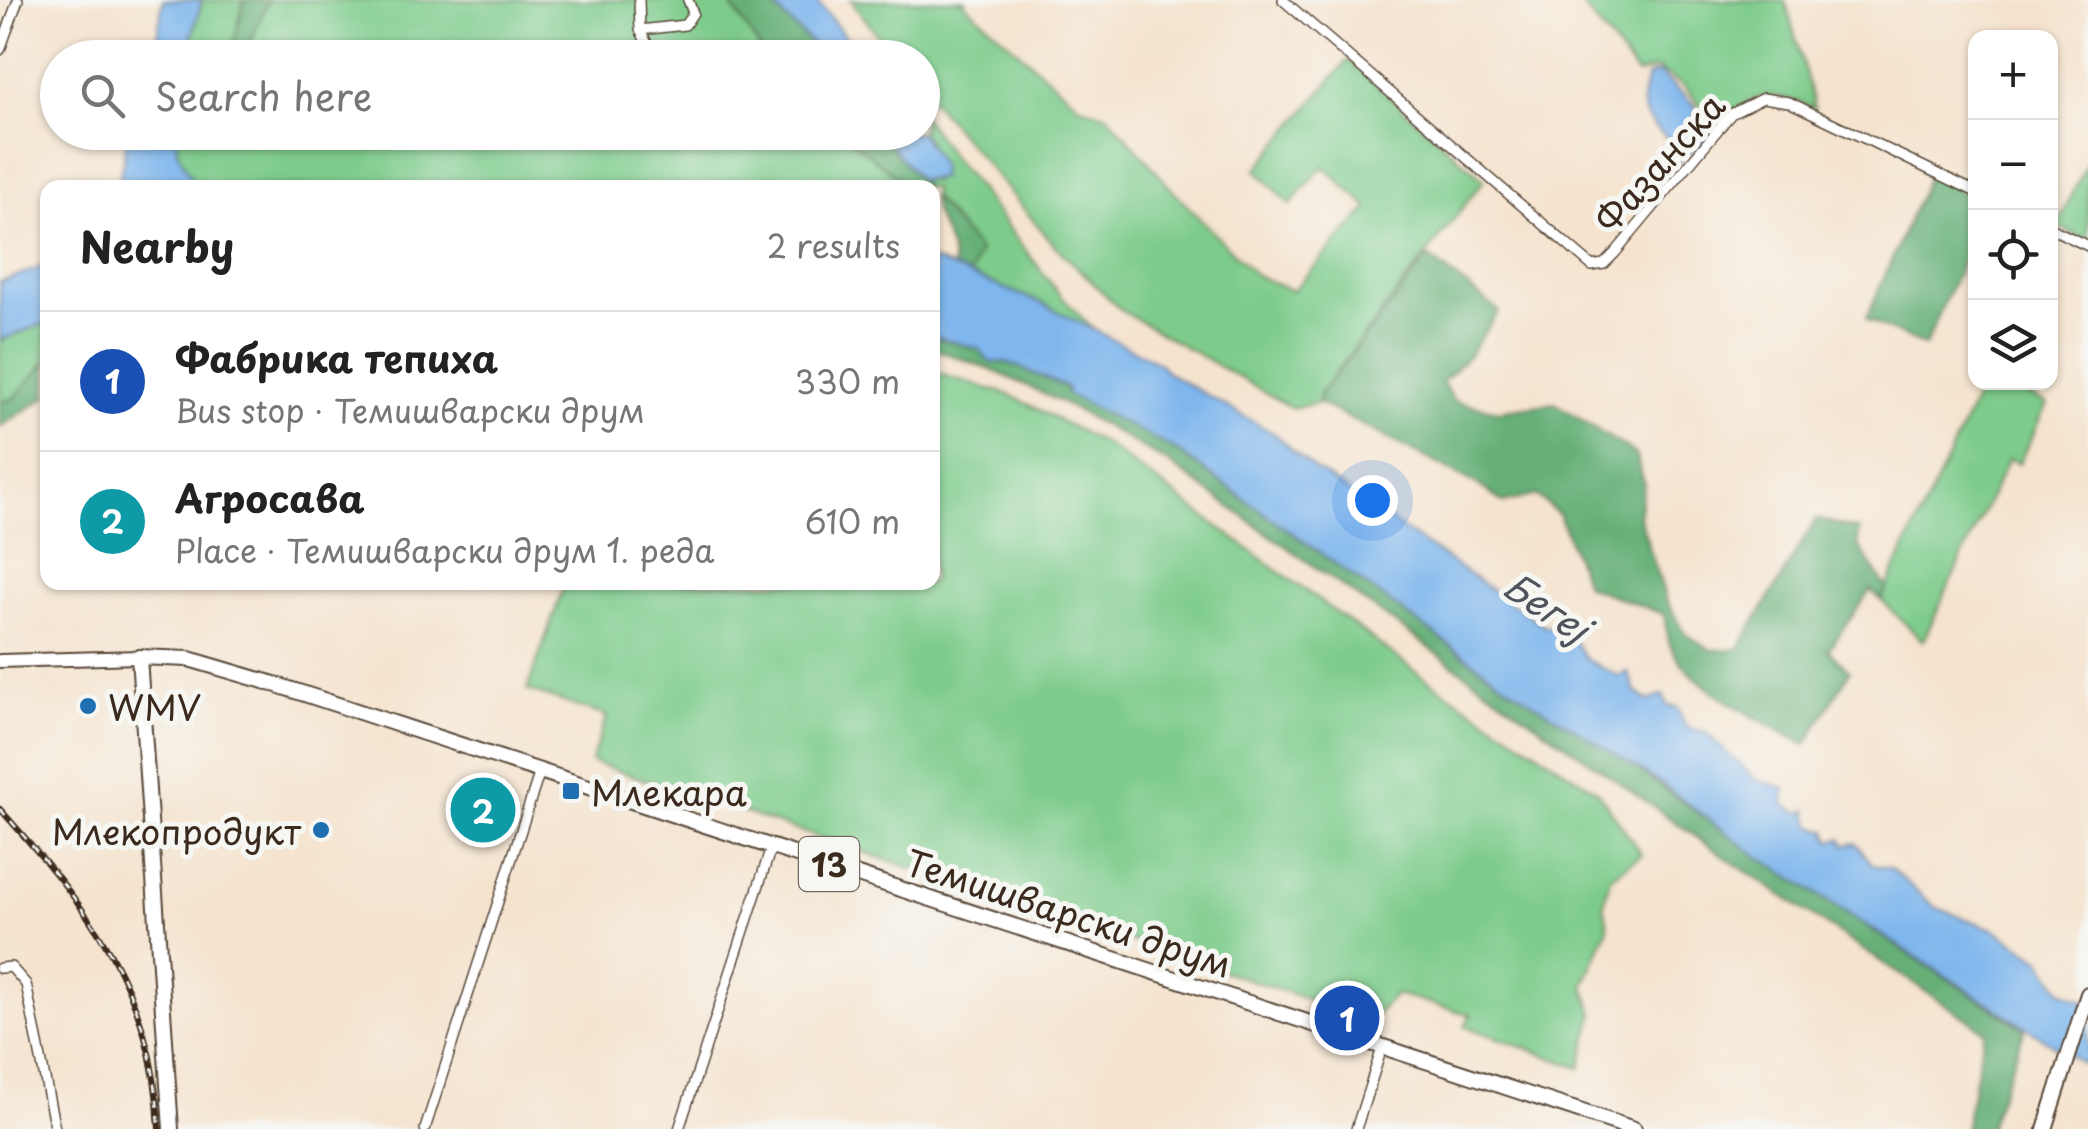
<!DOCTYPE html>
<html lang="en">
<head>
<meta charset="utf-8">
<style>
  :root { --surface:#fff; --page:#f2f2f2; --text:#222; --muted:#767676; --line:#e0e0e0; --accent:#b45309 }
  body { margin:0; font-family:"Playpen Sans",sans-serif; background:var(--page); color:var(--text) }
  .controls { position:absolute; right:30px; top:30px; display:grid; overflow:hidden; border-radius:20px; box-shadow:0 2px 8px #0004 }
  .controls button { width:90px; height:90px; display:grid; place-items:center; padding:0; border:0; border-bottom:2px solid var(--line); background:var(--surface); color:var(--text); font:50px sans-serif }
  .you { position:absolute; left:1372px; top:500px; width:35px; height:35px; margin:-25px; border:8px solid #fff; border-radius:50%; background:#1a73e8; box-shadow:0 0 0 15px #1a73e833 }
  .badge { display:grid; place-items:center; width:65px; height:65px; border-radius:50%; background:var(--accent); color:#fff; font-size:32px; font-weight:700 }
  .pin { position:absolute; translate:-50% -50%; border:5px solid #fff; box-shadow:0 2px 10px #0006 }
  .list { margin:0; padding:0; list-style:none }
  h2 { display:flex; justify-content:space-between; align-items:center; height:130px; margin:0; padding:0 40px; font-size:42px }
  h2 small { font-size:32px; font-weight:400; color:var(--muted) }
  .list li { display:grid; grid-template-columns:65px 1fr auto; gap:30px; align-items:center; box-sizing:border-box; height:140px; padding:0 40px; border-top:2px solid var(--line) }
  .list b { display:block; font-size:38px; white-space:nowrap }
  .list p { margin:0; font-size:32px; white-space:nowrap; color:var(--muted) }
  .list em { font-size:32px; font-style:normal; color:var(--muted) }
  .icon { flex:none; width:55px; height:55px; fill:none; stroke:currentColor; stroke-width:2; stroke-linecap:round; stroke-linejoin:round }
  .map { position:relative; flex:none; width:2088px; height:1129px; overflow:hidden }
  .search { position:absolute; background:var(--surface); box-shadow:0 2px 8px #0004; left:40px; top:40px; width:900px; height:110px; display:flex; align-items:center; gap:25px; box-sizing:border-box; padding:0 35px; border-radius:55px; color:var(--muted); font-size:38px }
  .panel { position:absolute; background:var(--surface); box-shadow:0 2px 8px #0004; left:40px; top:180px; width:900px; height:410px; border-radius:20px }
  .map>svg:first-child { display:block }
  .green { fill:#7ecc8c; stroke:#5c7b55; stroke-width:2.5 }
  .forest { fill:#66b078; stroke:#506d4b; stroke-width:2.5 }
  .water { fill:#7eb6ed; stroke:#5c7086; stroke-width:2.5 }
  .lines { fill:none; stroke-linecap:round; stroke-linejoin:round }
  .street-casing { stroke:#574638; stroke-width:12 }
  .secondary-casing { stroke:#574638; stroke-width:16 }
  .primary-casing { stroke:#574638; stroke-width:18 }
  .street { stroke:#fff; stroke-width:9 }
  .secondary { stroke:#fff; stroke-width:12 }
  .primary { stroke:#fff; stroke-width:14 }
  .rail-casing { stroke:#3b2a1e; stroke-width:6 }
  .rail { stroke:#f6f6f2; stroke-width:2.5; stroke-dasharray:8; stroke-linecap:butt }
  .poi-dot { fill:#1f6fb2; stroke:#f6f6f2; stroke-width:4 }
  .labels { text-anchor:middle; dominant-baseline:central; stroke-width:10; stroke-linejoin:round; paint-order:stroke }
  .shield { fill:#f6f6f2; stroke:#73675e; stroke-width:2.5 }
  .shield-label { font-size:32px; font-weight:bold; fill:#3b2a1e }
  .street-label { font-size:35px; fill:#3b2a1e; stroke:#f6f6f2 }
  .poi-label { font-size:35px; fill:#3b2a1e; stroke:#f6f6f2; text-anchor:start }
  .water-label { font-size:38px; font-style:italic; fill:#4f545c; stroke:#f6f6f2 }
</style>
</head>
<body>
<div class="map">
<svg width="2088" height="1129" viewBox="0 0 2088 1129">
  <rect width="100%" height="100%" fill="#f6f6f2"/>
  <filter id="ink" filterUnits="userSpaceOnUse"><feTurbulence type="fractalNoise" baseFrequency=".01" numOctaves="2"/><feDisplacementMap in="SourceGraphic" scale="20" xChannelSelector="R" yChannelSelector="G"/><feConvolveMatrix kernelMatrix="1 2 1 2 8 2 1 2 1" color-interpolation-filters="sRGB"/></filter>
  <filter id="wash" filterUnits="userSpaceOnUse"><feTurbulence type="fractalNoise" baseFrequency=".0048" numOctaves="4" result="noise"/><feDisplacementMap in="SourceGraphic" scale="40" xChannelSelector="R" yChannelSelector="G"/><feGaussianBlur stdDeviation="2.25" result="paint"/><feColorMatrix in="noise" values="0 0 0 0 0 0 0 0 0 0 0 0 0 0 0 0 0 1.4 0 .05"/><feComposite in="paint" operator="in"/></filter>
  <g filter="url(#wash)">
    <rect width="100%" height="100%" fill="#f5e3ce"/>
    <!-- green -->
    <path class="green" d="M202,0H244L232,51L236,57L186,58Z
      M268,0H728L766,57H741L734,51L739,57L244,58Z
      M851,0H966L964,3L1080,106L1108,115L1175,193L1255,275L1292,291L1369,208L1323,166L1291,205L1256,170L1348,60L1484,180L1319,394V403L1292,408L1122,311L1057,248L923,90L922,58L894,57Z
      M1578,0H1785L1815,108C1764,89 1759,92 1716,124L1684,86L1657,69L1637,74Z
      M923,116C939,136 950,159 969,177L1060,295L1095,331L1039,302L970,275L979,251L933,197L932,188L925,187L919,180L934,181L928,140L921,133Z
      M177,133H841L910,187H196L177,151Z
      M2088,161V241L2057,226Z
      M47,323V361L13,399L0,401V340Z
      M933,372L1010,395L1108,446L1422,676L1597,791L1642,855L1610,877L1604,904L1608,927L1584,986L1594,1015L1580,1068L1465,1026L1471,1015L1396,994L1371,1020L591,762L607,716L527,690L565,583L932,582Z
      M1983,383H2002L2047,404L2019,463L2008,459L1923,641L1881,600Z"/>
    <!-- forest -->
    <path class="forest" d="M244,0H268L244,57H236L232,52Z
      M728,0H767L825,57H766Z
      M841,133H880L925,187H910Z
      M1929,174L1975,199V232L1925,346L1866,319Z
      M932,197L979,251L970,275L953,268C953,238 932,222 932,197Z
      M1428,257L1499,311L1469,355L1442,382L1454,401L1498,411L1555,403L1635,454L1644,482L1639,516L1666,600L1686,634L1712,650L1739,649L1816,519L1859,530L1858,546L1887,588L1881,600L1871,590L1828,650L1850,671L1806,745C1763,719 1693,693 1670,645C1666,636 1666,624 1664,614L1586,586L1559,515L1536,495L1503,503L1477,484L1319,403V395Z
      M932,336L980,349L1066,387L1068,394L1176,450L1500,681L1599,742L1752,852L2025,1029L1988,1129H1964L1985,1031L1726,858L1168,463C1093,418 1017,375 933,349Z
      M47,361V396L0,427V401L13,399Z"/>
    <!-- water -->
    <path class="water" d="M163,0H202L186,57H154Z
      M767,0H816L862,57H825Z
      M1659,73L1695,105L1696,118L1686,134L1694,135L1708,123L1712,126L1707,140L1659,178L1657,169L1680,143L1674,145C1647,119 1634,113 1648,76Z
      M128,133H177V151L196,187H118Z
      M880,133H921L940,164L941,178L919,180Z
      M932,260L1039,302L1159,363L1168,373L1273,433L1313,468L1543,625L1570,635L1586,659L1618,676L1628,672L1635,691L1648,701L1663,695L1668,706L1677,707L1686,727L1706,733L1756,780L1785,788L1784,804L1800,813L1808,810L1811,825L1827,831L1831,841L1841,838L1845,845L1856,843L1873,865L1890,868L1936,908L1994,929L2041,959L2062,991L2088,1002V1067L1752,852L1663,785L1500,681L1176,450L1067,394L1066,387L1006,362L990,363L979,349L933,336Z
      M47,265V323L0,340V282Z"/>
  </g>
  <g filter="url(#ink)">
    <g class="lines">
      <!-- street casing -->
      <g class="street-casing">
        <path id="street" d="M639,0L640,30L685,25L693,13L688,0
          M1283,0L1592,266L1604,264L1615,253L1731,114L1763,98L1789,102L1976,192
          M640,30L655,58
          M0,50L18,0
          M2050,228L2088,246
          M0,968L11,967L26,984L55,1129
          M425,1129L540,771
          M679,1129L772,845
          M1356,1129L1382,1048"/>
      </g>
      <!-- secondary casing -->
      <g class="secondary-casing">
        <path id="secondary" d="M0,661L139,657"/>
      </g>
      <!-- primary casing -->
      <g class="primary-casing">
        <path id="primary" d="M171,1129L139,657L189,659L274,684L1634,1129
          M2045,1129L2088,994"/>
      </g>
      <!-- street -->
      <use href="#street" class="street"/>
      <!-- secondary -->
      <use href="#secondary" class="secondary"/>
      <!-- primary -->
      <use href="#primary" class="primary"/>
      <!-- rail casing -->
      <g class="rail-casing">
        <path id="rail" d="M0,809C89,909 153,989 159,1129"/>
      </g>
      <!-- rail -->
      <use href="#rail" class="rail"/>
    </g>
  </g>
  <!-- markers -->
  <g class="poi-dot">
    <circle cx="88" cy="706" r="10"/>
    <rect x="561" y="781" width="20" height="20" rx="5"/>
    <circle cx="321" cy="830" r="10"/>
  </g>
  <g class="labels">
    <!-- shield labels -->
    <rect class="shield" x="799" y="837" width="60" height="54" rx="8"/>
    <g class="shield-label">
      <text x="829" y="864">13</text>
    </g>
    <!-- street labels -->
    <g class="street-label">
      <text transform="translate(1659 162) rotate(-48)">Фазанска</text>
      <text transform="translate(1069 912) rotate(18)">Темишварски друм</text>
    </g>
    <!-- poi labels -->
    <g class="poi-label">
      <text x="108" y="706">WMV</text>
      <text x="591" y="791">Млекара</text>
      <text x="301" y="830" text-anchor="end">Млекопродукт</text>
    </g>
    <!-- water labels -->
    <g class="water-label">
      <text transform="translate(1547 606) rotate(34)">Бегеј</text>
    </g>
  </g>
</svg>
<div class="controls">
<button>+</button>
<button>−</button>
<button><svg class="icon" aria-label="locate" viewBox="0 0 24 24"><circle cx="12" cy="12" r="6"/><path d="M12 2v4M12 18v4M2 12h4M18 12h4"/></svg></button>
<button><svg class="icon" aria-label="layers" viewBox="0 0 24 24"><path d="M12 4l9 5-9 5-9-5zM3 14l9 5 9-5"/></svg></button>
</div>
<div class="you"></div>
<div class="pin badge" style="left:1347px;top:1018px;background:#1a4fb4">1</div>
<div class="pin badge" style="left:483px;top:810px;background:#0f9aa8">2</div>
<div class="search"><svg class="icon" aria-label="search" viewBox="0 0 24 24"><circle cx="10" cy="10" r="6"/><path d="M15 15l6 6"/></svg>Search here</div>
<section class="panel">
<h2>Nearby<small>2 results</small></h2>
<ul class="list">
<li><span class="badge" style="background:#1a4fb4">1</span><div><b>Фабрика тепиха</b><p>Bus stop · Темишварски друм</p></div><em>330 m</em></li>
<li><span class="badge" style="background:#0f9aa8">2</span><div><b>Агросава</b><p>Place · Темишварски друм 1. реда</p></div><em>610 m</em></li>
</ul>
</section>
</div>
</body>
</html>
